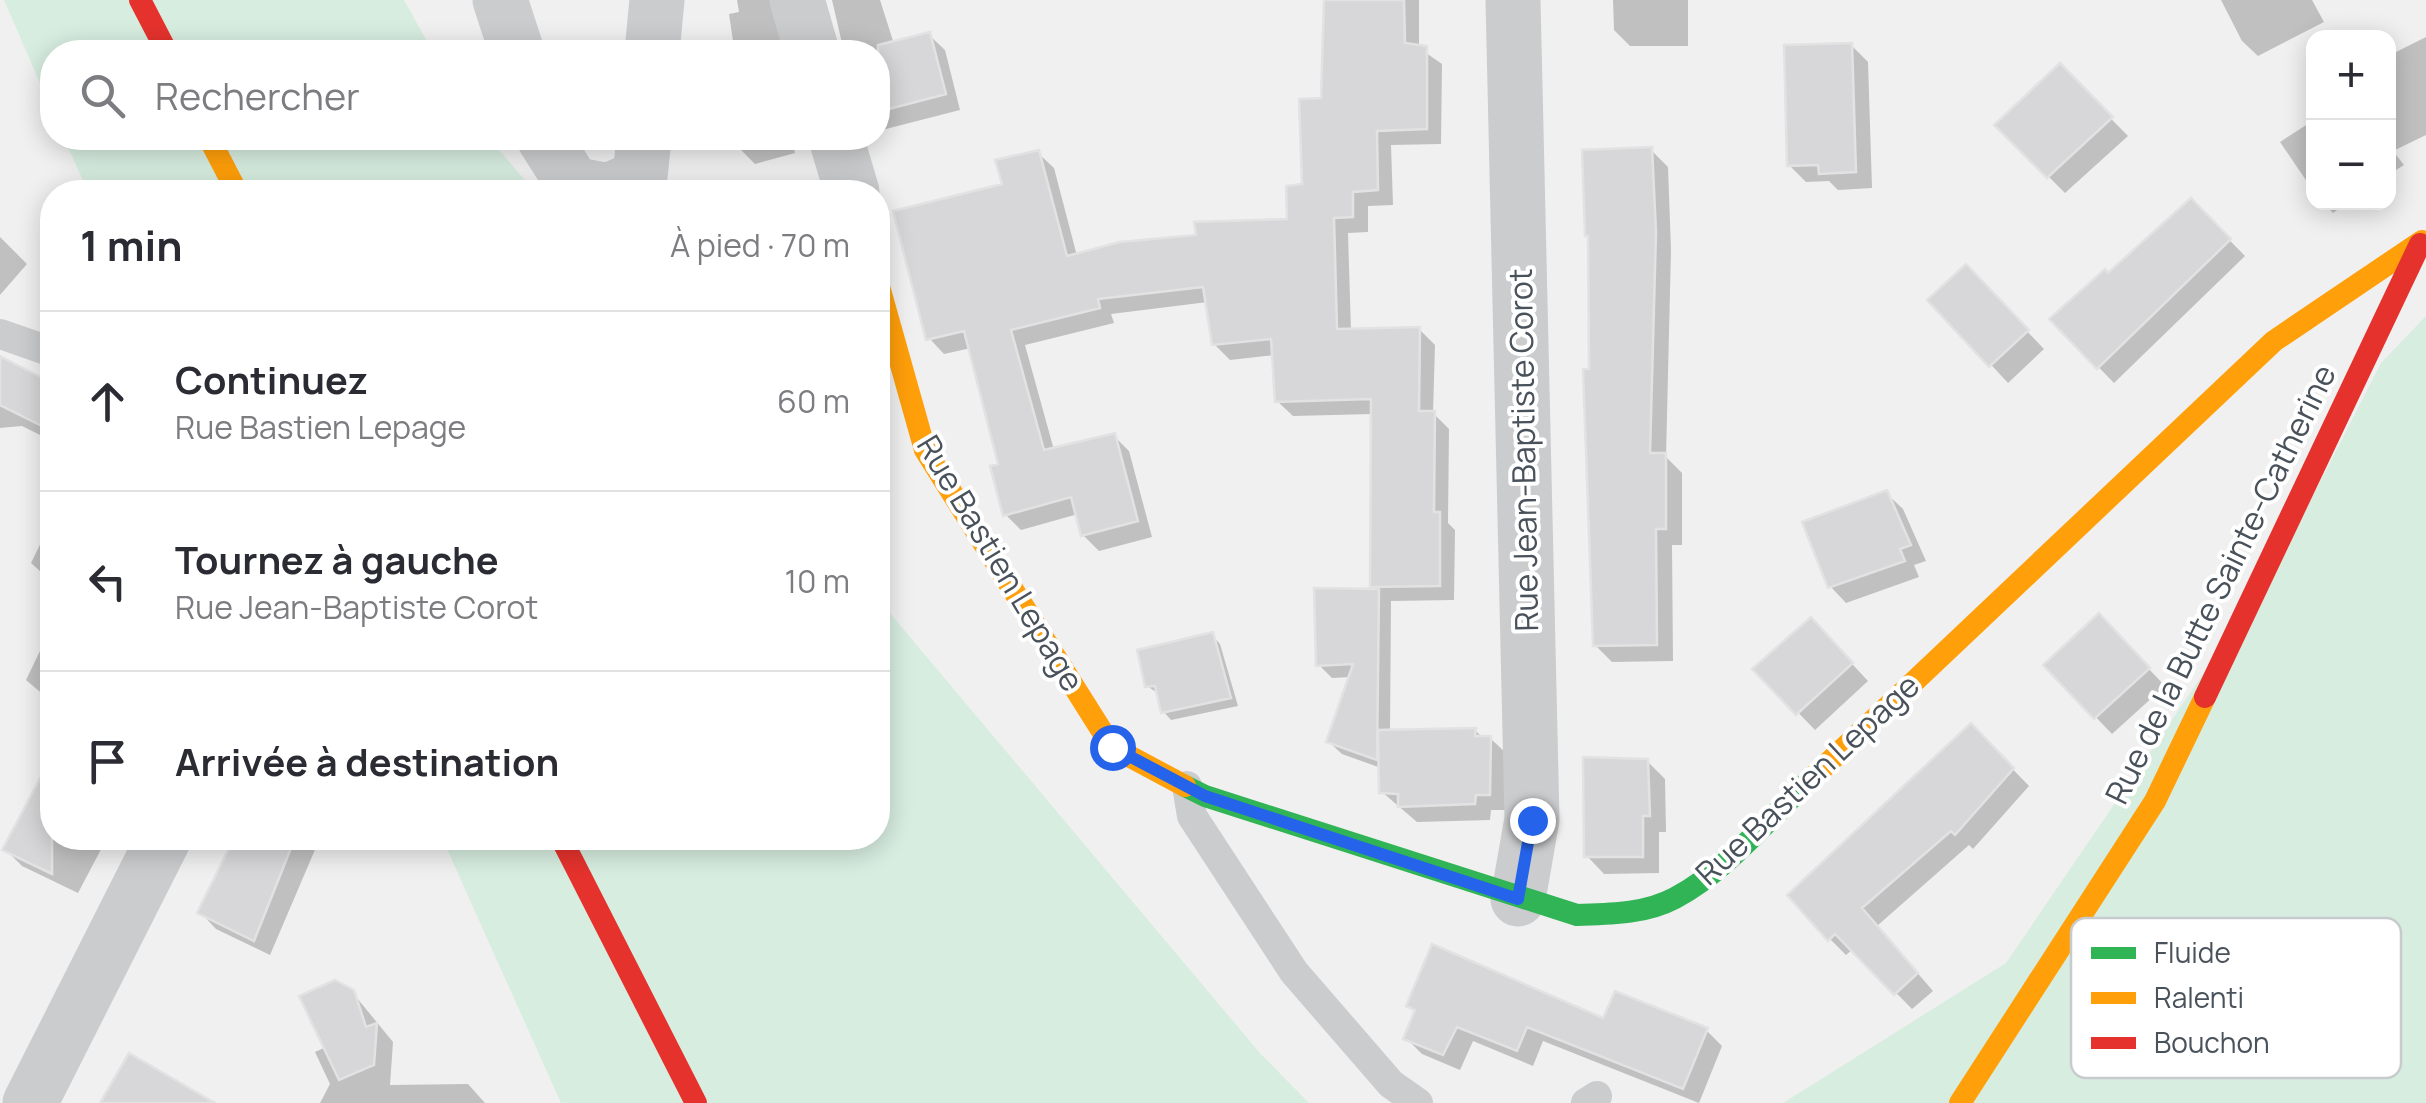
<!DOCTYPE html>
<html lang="fr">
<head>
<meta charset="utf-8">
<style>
  :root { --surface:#fff; --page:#f7f7f7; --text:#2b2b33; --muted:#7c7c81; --line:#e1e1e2 }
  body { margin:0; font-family:Manrope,sans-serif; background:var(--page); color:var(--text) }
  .controls { position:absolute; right:30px; top:30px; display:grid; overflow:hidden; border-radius:20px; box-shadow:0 5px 25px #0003 }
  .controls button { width:90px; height:90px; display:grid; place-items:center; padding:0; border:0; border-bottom:2px solid var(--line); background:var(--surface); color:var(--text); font:50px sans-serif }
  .stop { position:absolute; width:30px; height:30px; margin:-22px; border:8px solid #2563eb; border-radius:50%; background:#fff }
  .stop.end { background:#2563eb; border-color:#fff; box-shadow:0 2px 10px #0008 }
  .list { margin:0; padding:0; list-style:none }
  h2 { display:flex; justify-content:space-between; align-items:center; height:130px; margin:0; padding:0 40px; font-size:42px }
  h2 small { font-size:32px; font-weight:400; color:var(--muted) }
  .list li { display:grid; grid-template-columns:65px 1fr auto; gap:30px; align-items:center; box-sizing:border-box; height:180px; padding:0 40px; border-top:2px solid var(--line) }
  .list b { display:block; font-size:38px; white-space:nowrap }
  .list p { margin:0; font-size:32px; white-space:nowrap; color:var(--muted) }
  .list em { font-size:32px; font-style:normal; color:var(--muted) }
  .icon { flex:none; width:55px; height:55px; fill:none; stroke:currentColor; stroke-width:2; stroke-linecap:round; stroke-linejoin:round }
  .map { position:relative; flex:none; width:2426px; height:1103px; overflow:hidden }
  .search { position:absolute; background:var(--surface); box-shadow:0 5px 25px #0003; left:40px; top:40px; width:850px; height:110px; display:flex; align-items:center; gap:25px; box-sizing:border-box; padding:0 35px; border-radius:40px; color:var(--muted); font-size:38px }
  .panel { position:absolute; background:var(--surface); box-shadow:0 5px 25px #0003; left:40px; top:180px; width:850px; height:670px; border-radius:40px }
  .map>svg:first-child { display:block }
  .green { fill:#d7ede0 }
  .shadow { fill:#0003 }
  .building { fill:#d7d7d9; stroke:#e2e2e3; stroke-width:2.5 }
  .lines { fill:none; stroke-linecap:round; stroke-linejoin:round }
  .lane { stroke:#cbccce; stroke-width:30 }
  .street { stroke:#cbccce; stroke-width:55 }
  .fast { stroke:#30b455; stroke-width:22 }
  .slow { stroke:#ff9f0a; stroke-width:22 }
  .jam { stroke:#e5322d; stroke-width:22 }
  .route { stroke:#2563eb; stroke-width:12 }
  .labels { text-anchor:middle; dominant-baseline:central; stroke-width:8; stroke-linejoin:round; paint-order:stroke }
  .street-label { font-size:32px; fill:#49525b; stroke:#fff }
  .key { fill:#fff; stroke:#c8cbce; stroke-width:2.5 }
  .key-label { font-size:28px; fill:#49525b }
</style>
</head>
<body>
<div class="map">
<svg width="2426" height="1103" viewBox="0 0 2426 1103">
  <rect width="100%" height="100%" fill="#f1f0f0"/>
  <!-- green -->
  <path class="green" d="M4,0H404L433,52H52V111Z
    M64,138H489L535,192H88Z
    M2426,316V1103H1783L2006,963L2278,564L2381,363Z
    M878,599L1259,1052L1309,1103H561L442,838H878Z"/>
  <!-- shadow -->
  <path class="shadow" d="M737,0H781L790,52H728L727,43L733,41L729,14L739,12Z
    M832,0H880L894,44L929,35L945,50L960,110L878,131V52H844Z
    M1327,0H1419V48L1442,64L1441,144L1391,145L1393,205L1368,206V232L1348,233L1351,331L1419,329L1435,345L1433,413L1449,429L1448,523L1455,530L1454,600L1391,601L1390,732L1475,730L1483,738H1490L1507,754L1505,810H1491L1490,820L1417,822L1382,792L1381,768L1342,754L1329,742L1351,677L1332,678L1319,665L1378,591L1373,586V414L1293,416L1277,401L1275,355L1230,360L1214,344L1208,302L1111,314L1114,323L1025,345L1054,450L1114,436L1129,451L1152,537L1099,551L1083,535L1078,514L1021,530L1006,515L1001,466L971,348L944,354L929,338L1005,185L1038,153L1054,168L1077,256L1289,222L1304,187L1324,100Z
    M1613,0H1688V46H1630L1614,30Z
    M2221,0H2312L2324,22L2258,56L2242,41Z
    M2426,37V135L2393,151L2404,165L2388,175V56Z
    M1851,45L1868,62L1872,188L1838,190L1829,181L1806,182L1789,165Z
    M2060,67L2128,136L2065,193L1998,126Z
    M2314,120V192L2280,142Z
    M737,138H791L795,153L755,164L738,147Z
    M1651,150L1668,167L1671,250L1666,457L1682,473V545H1672L1673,661L1612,662L1595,645Z
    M2191,201L2245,256L2114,383L2052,319L2109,276Z
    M2323,202H2348L2333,213Z
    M0,237L27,264L0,295Z
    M1966,268L2044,349L2008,383L1931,300Z
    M0,361L52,386V441L22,426L0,428Z
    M1886,493L1903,509L1926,561L1914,565L1919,577L1846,603L1830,586Z
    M52,520V582L31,563Z
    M52,626V702L26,680Z
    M2116,634L2165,686L2112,734L2046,665Z
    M1212,635L1220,644L1238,706L1171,720L1163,711L1159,694L1147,686Z
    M1828,638L1868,681L1815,730L1756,669Z
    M1971,726L2029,786L1973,849L1969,845L1877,926L1933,991L1912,1009L1853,949L1846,955L1830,939Z
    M1647,761L1665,779L1666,832H1659V873L1604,874L1587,856Z
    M52,781V838H107L78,893L22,866L5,849L41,806Z
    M236,838H320L270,955L216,929L200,912Z
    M352,992L393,1042L390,1085L468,1084L485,1103H320L330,1084L315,1052L326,1047Z
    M1409,1006L1706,1030L1722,1046L1699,1103L1543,1041L1533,1066L1473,1041L1460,1070L1422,1054L1406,1038L1416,1013Z"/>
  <!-- building -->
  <path class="building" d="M1324,0H1404L1405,43L1427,46V129L1377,131L1378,190L1353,192V217L1334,218L1337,329L1420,327L1419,411H1435L1434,512H1440V586L1370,587L1371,399L1275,402L1271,339L1212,345L1203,287L1098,299L1100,308L1011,330L1044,450L1115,433L1138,521L1081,536L1071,497L1003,516L990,466L998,464L964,331L926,340L893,211L1002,184L995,160L1039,150L1067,256L1120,242L1196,235L1194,222L1287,219L1286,186L1302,184L1299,99L1321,98Z
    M930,32L946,94L878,112V45Z
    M1852,43L1856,172L1819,174L1818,165L1787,166L1784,45Z
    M2060,63L2113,117L2047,178L1994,125Z
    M1652,147L1656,232L1650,453H1666V529H1656L1657,645L1593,646L1583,369H1589L1588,236H1585L1582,150Z
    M2191,198L2231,239L2097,369L2049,319L2105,269L2108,273Z
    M1966,264L2029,330L1989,367L1927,300Z
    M0,356L52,383V431L0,405Z
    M1887,490L1911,545L1900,549L1905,561L1828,588L1802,522Z
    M1314,588L1379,589L1377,760L1326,742L1353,664L1316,666Z
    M2099,613L2150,668L2094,719L2043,665Z
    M1811,617L1853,663L1796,715L1752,669Z
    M1213,632L1231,698L1161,713L1155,686L1145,687L1137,650Z
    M1971,723L2014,768L1955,835L1951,831L1862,908L1918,973L1894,995L1835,934L1828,941L1787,895Z
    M1476,728L1475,736H1491L1490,795H1476L1475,804L1398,807V794L1379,793L1378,730Z
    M52,756V874L2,850Z
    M1583,757L1648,759L1650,816H1643V857H1584Z
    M234,838H295L254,941L197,913Z
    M1432,944L1603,1018L1615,991L1708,1028L1683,1089L1527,1027L1517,1051L1457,1027L1443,1055L1403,1039L1415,1010L1406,1006Z
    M335,980L354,990L366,1027L377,1023L374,1065L339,1080L299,996Z
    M129,1053L215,1103H100Z"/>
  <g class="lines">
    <!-- lane -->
    <path class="lane" d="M0,334L52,352
      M1187,786L1192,816L1294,972L1391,1084L1418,1103
      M1586,1103L1597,1096"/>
    <!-- street -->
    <path class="street" d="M500,0L517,52
      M797,0L812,52
      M1513,0L1532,819L1518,899
      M652,52L657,0
      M544,138L573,184L608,191L640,177L644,138
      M836,138L852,192
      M30,1103L164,838"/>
    <!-- fast -->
    <path class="fast" d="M1185,786L1205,796L1577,915C1610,914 1645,914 1675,898C1726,871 1767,820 1809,781"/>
    <!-- slow -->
    <path class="slow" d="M209,138L237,192
      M878,283L925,450L1112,747L1185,786
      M1809,781L2274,341L2422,241
      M1960,1103L2155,801L2205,697"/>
    <!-- jam -->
    <path class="jam" d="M140,0L167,52
      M2205,697L2420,244
      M561,838L696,1103"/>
  </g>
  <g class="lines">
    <!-- route -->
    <path class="route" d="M1112,747L1205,796L1518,899L1532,820"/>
  </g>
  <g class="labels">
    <!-- street labels -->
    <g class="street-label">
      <text transform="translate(1523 450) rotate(-91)">Rue Jean-Baptiste Corot</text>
      <text transform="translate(1001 563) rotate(59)">Rue Bastien Lepage</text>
      <text transform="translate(2220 584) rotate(-64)">Rue de la Butte Sainte-Catherine</text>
      <text transform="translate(1807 779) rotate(-43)">Rue Bastien Lepage</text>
    </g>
  </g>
  <!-- legend -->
  <rect x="2071" y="918" width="330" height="160" rx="15" class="key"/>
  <rect x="2091" y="947" width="45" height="12" fill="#30b455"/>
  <rect x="2091" y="992" width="45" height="12" fill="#ff9f0a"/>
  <rect x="2091" y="1037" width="45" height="12" fill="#e5322d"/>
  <g class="key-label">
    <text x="2154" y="963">Fluide</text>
    <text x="2154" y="1008">Ralenti</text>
    <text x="2154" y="1053">Bouchon</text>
  </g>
</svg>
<div class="controls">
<button>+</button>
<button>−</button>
</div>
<div class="stop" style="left:1112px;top:747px"></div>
<div class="stop end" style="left:1532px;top:820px"></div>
<div class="search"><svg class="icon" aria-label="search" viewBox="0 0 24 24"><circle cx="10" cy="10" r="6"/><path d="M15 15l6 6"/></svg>Rechercher</div>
<section class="panel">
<h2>1 min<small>À pied · 70 m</small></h2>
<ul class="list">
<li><svg class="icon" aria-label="ahead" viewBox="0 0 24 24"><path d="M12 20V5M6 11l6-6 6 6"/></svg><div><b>Continuez</b><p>Rue Bastien Lepage</p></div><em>60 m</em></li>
<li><svg class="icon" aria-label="left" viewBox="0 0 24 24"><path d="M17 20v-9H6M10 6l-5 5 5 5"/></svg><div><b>Tournez à gauche</b><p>Rue Jean-Baptiste Corot</p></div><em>10 m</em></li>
<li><svg class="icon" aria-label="arrive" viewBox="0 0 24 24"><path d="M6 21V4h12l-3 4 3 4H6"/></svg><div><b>Arrivée à destination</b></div></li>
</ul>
</section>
</div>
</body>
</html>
